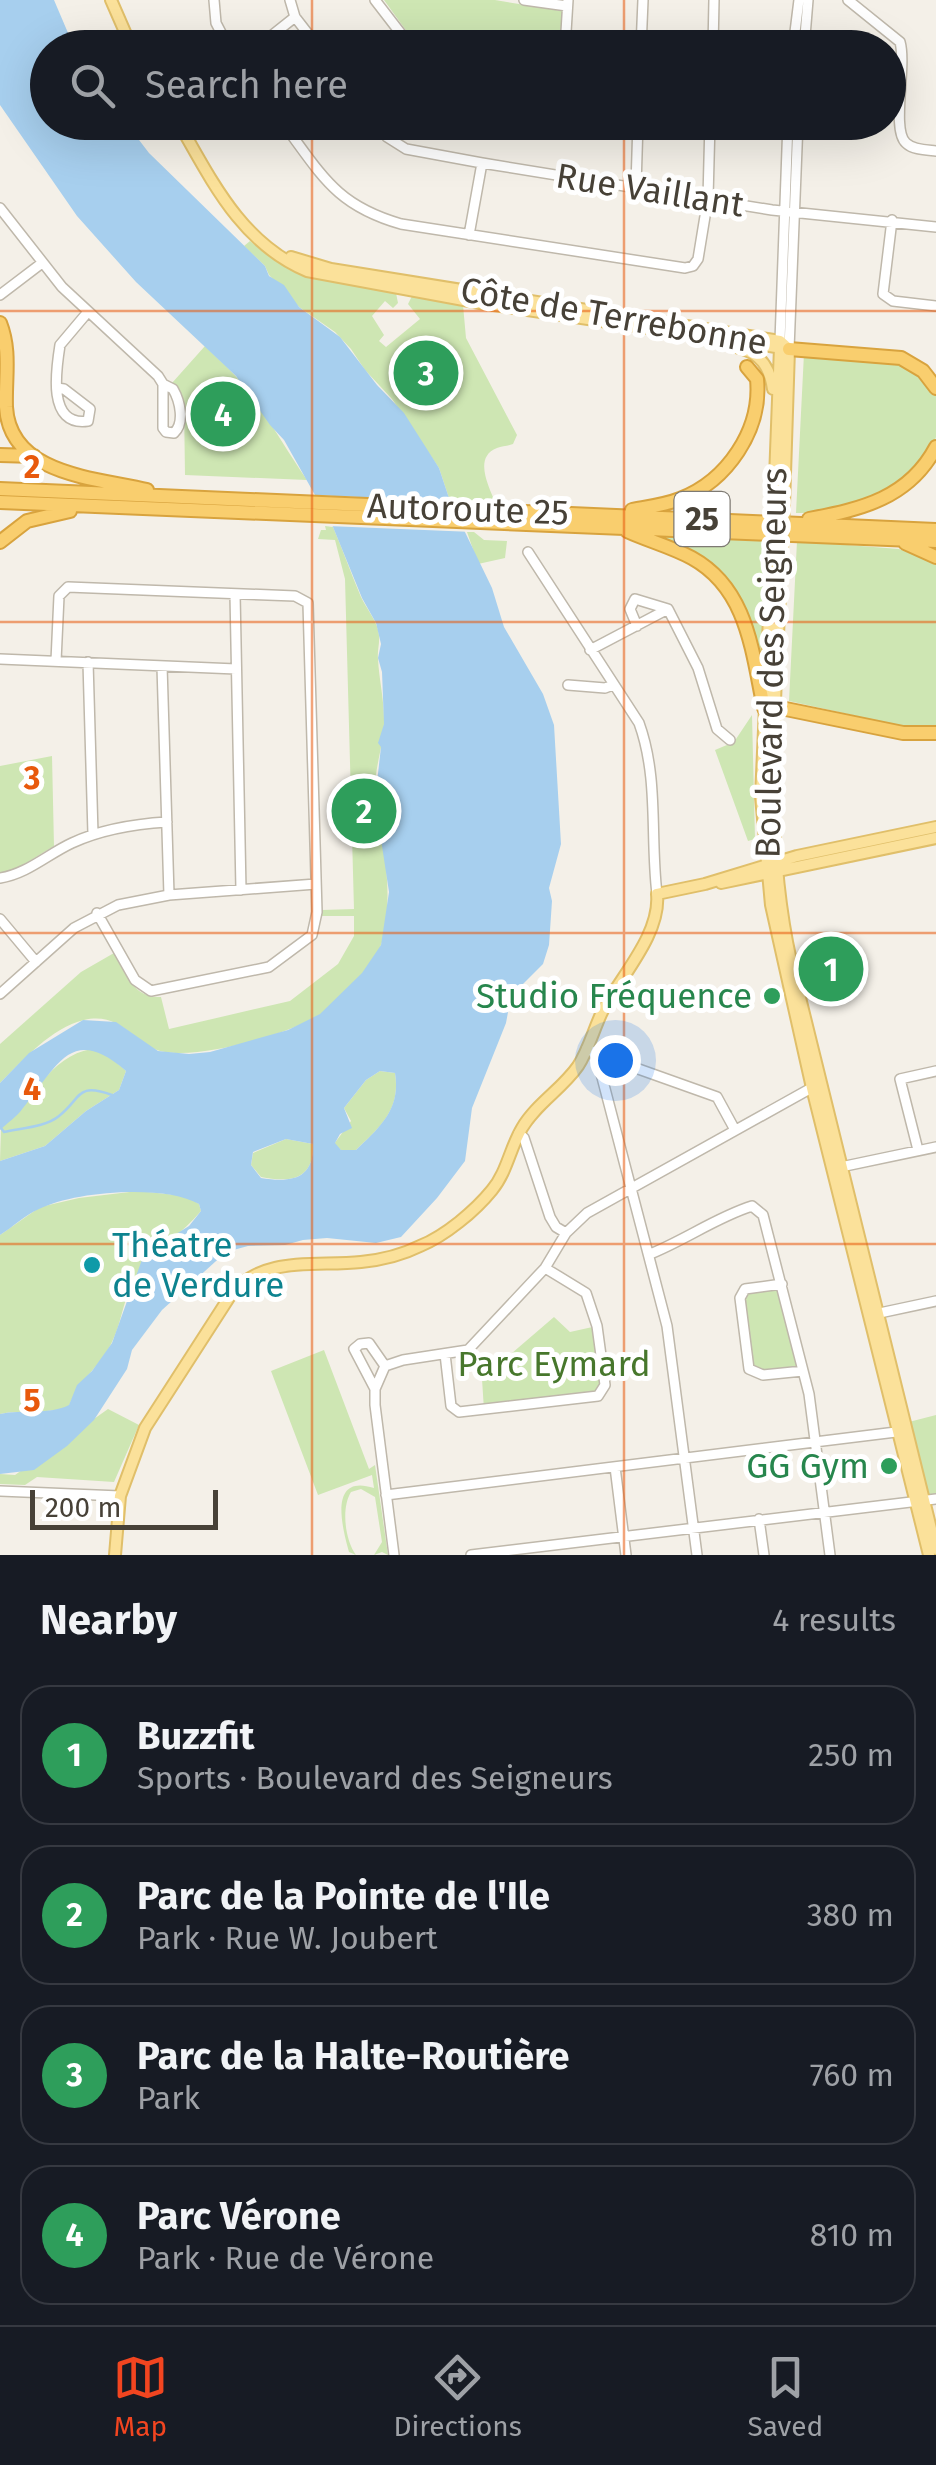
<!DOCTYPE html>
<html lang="en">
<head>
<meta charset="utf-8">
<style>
  :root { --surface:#171b24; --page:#242831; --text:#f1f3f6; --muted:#9ea1a6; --line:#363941; --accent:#f24520 }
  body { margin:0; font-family:"Fira Sans",sans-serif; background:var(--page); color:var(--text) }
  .scale { position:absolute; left:30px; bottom:25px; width:188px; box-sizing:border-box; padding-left:10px; border:5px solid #474137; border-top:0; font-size:28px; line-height:35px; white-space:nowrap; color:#474137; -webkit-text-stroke:8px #fff; paint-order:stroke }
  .you { position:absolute; left:615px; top:1060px; width:35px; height:35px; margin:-25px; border:8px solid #fff; border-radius:50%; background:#1a73e8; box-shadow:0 0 0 15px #1a73e833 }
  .badge { display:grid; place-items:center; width:65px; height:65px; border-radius:50%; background:var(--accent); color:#fff; font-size:32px; font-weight:700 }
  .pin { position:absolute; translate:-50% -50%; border:5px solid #fff; box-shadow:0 2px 10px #0006 }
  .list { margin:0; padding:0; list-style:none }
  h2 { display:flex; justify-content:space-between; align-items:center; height:130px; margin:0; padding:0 40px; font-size:42px }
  h2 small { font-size:32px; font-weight:400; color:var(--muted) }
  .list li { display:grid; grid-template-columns:65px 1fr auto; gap:30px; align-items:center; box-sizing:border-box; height:140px; margin:0 20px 20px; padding:0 20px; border:2px solid var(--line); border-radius:30px }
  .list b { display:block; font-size:38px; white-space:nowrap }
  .list p { margin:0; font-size:32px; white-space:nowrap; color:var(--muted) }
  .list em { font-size:32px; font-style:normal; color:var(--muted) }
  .icon { flex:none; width:55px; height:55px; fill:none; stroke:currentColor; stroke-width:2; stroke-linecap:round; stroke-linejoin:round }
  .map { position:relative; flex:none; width:936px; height:1555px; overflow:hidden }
  .search { position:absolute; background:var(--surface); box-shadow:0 10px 40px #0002; left:30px; right:30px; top:30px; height:110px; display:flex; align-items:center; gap:25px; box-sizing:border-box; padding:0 35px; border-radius:55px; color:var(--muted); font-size:38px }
  .sheet { height:770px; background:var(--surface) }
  nav { display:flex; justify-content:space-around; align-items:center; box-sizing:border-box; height:140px; border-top:2px solid var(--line); background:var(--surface); font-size:28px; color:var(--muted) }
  nav a { display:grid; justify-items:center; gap:5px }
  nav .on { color:var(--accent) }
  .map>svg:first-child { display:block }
  .green { fill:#cee6b3 }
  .water { fill:#a7cfee; fill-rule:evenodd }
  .pier { fill:#f4f0e8 }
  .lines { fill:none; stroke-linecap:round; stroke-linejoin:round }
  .stream { stroke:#a7cfee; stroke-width:2.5 }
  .minor-casing { stroke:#bfb8ab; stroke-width:12 }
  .major-casing { stroke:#e0bf6a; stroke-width:14 }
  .highway-casing { stroke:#d8a33e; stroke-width:16 }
  .minor { stroke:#fff; stroke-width:9 }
  .major { stroke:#fbe19a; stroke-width:10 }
  .highway { stroke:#f9ce6e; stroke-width:12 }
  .major-bridge-casing { stroke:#e0bf6a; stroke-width:14; stroke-linecap:butt }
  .major-bridge { stroke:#fbe19a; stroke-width:10 }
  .grid { fill:none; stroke:#e8590c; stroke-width:2.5; stroke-opacity:0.55 }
  .leisure-dot { fill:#2e9e5b; stroke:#fff; stroke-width:4 }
  .culture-dot { fill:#0f9aa8; stroke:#fff; stroke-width:4 }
  .labels { text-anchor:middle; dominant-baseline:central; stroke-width:10; stroke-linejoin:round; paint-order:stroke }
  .shield { fill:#fff; stroke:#7e7a73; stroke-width:2.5 }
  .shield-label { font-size:32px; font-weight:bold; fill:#474137 }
  .street-label { font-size:35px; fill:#474137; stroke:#fff }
  .leisure-label { font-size:35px; fill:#27864d; stroke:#fff; text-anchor:end }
  .culture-label { font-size:35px; fill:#0d838f; stroke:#fff; text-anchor:start }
  .park-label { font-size:35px; fill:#47772c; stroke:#fff }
  .grid-label { font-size:32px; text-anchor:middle; font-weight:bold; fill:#e8590c; stroke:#fff; stroke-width:10; stroke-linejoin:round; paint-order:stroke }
</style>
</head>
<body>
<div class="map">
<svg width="936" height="1555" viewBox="0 0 936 1555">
  <rect width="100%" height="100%" fill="#f4f0e8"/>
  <!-- green -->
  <path class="green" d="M384,0H495L562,11L561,47H418Z
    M250,241C298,283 337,282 396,293L398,303L393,308L385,301L372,316L384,335L379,341L386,347L420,319L408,304L412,296L463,305L466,338L517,435L513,444C508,446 502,446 497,448C473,457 489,487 495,502L450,501L439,468L392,399L365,370L351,349L335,332L299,307L269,275L265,266L244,246Z
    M205,346C216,357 229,368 239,380C265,411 284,447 307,480L185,475L184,404L172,383Z
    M804,353L890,360L916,371L936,396V437L933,447L898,486L868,501L819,513H796Z
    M325,526L333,527C343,550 351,574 361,597C366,608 375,618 378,630C381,642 377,648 378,659C379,679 384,699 384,719C385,746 371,774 376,801C384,847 394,895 382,942C376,964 337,1004 318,1016C283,1036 205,1058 165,1052C135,1048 124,1011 84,1020C51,1028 23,1060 0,1083V1044L81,972L114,953C126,974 133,998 161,997L169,1029L290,1001L338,964L354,936V916H322V910L354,909L345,579L335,540L318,539L321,530H326Z
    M467,532H474L484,540L507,541L505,558L478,564Z
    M653,535L766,541L761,664C743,584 727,567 653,535Z
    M797,541L899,549L936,563V729H915L789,701Z
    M752,715L755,839L748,841L715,750L734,742Z
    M52,756L54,846L18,868L0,873V766Z
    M92,1049L105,1052L126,1071L119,1090L86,1111L45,1146L0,1161L1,1128C33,1102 48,1056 92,1049Z
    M380,1071L395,1073C401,1110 380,1127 356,1150H341L334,1144L351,1121L344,1108L366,1080Z
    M286,1139L313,1144C314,1179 292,1183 261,1177L251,1165L253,1153Z
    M138,1191L186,1196L199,1204L201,1211C180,1237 147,1253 132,1284C123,1302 121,1324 112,1342C100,1368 80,1377 69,1406C50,1415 22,1409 0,1414V1235L40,1207L79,1198Z
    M782,1284L803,1371L763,1375L749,1369L740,1298L745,1289Z
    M554,1317L570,1332L597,1326L605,1385L598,1396L484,1410L482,1379Z
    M324,1350L369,1469L375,1465L388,1555L382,1552L374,1555L382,1542L375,1497L361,1489L351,1492C341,1508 345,1540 356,1555L349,1552C342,1527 328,1473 374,1488L372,1475L318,1495L271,1371Z
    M108,1409L139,1425L114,1482L37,1477L25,1485L0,1484V1474L15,1475Z
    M936,1415V1499L924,1500L905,1423Z"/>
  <!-- water -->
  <path class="water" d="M0,0H54L74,47L48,48V122L126,123L149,153L265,266L269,276L284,285L299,307L340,337L377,385L404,413L439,468L450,501L492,588L504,627L543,694L554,725L561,844L549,888L552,901L549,945L543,964L511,996L506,1023L472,1108L465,1161L437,1198L401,1237L376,1243L327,1238L303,1240L285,1245L248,1246L226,1252L162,1310L132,1350L127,1369L94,1420L67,1446L34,1470L0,1474V1414C22,1409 50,1415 69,1405L77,1385L92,1371L112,1343L144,1254L189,1226L201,1211L199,1204C165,1184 74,1191 39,1209C25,1215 13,1227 0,1235V1161L45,1146L86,1111L119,1090L126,1071C71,1023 57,1067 23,1108C17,1117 7,1123 0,1130V1083L29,1053L83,1020L116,1022L158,1051L189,1054L210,1052L288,1030L320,1014L362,973L381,945L389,892L375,800L381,747L378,743L384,724L382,672L378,658L381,644L376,623L362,598L333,527L284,440L270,425L236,376L136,282L77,216L0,105ZM380,1071L395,1073C401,1109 380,1127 356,1150H341L335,1143L340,1134L352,1128L344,1108L366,1080ZM286,1139L313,1144C314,1179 292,1183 261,1178L251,1165L253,1152Z"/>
  <!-- pier -->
  <path class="pier" d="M311,495L456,501L473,532L328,526Z"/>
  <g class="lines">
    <!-- stream -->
    <path class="stream" d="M1,1128L4,1132C21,1128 46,1127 59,1116C82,1098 76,1082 112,1095"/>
    <!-- minor casing -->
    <g class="minor-casing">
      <path id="minor" d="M214,0L216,23L229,48
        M290,0L295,17L319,48
        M375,0L412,48
        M524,0L567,6
        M848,0L900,42C907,66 891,130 906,143C913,150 927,150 936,151
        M256,48L295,17
        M565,48L568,0
        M641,48L643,0
        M713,48L714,0
        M793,48L799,0
        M804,48L808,0
        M282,122C322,175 335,205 401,224L685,268L693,266L698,259L708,198L710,122
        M376,122L387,137L406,149L482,163L772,210L936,227
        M636,186L638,122
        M0,208L62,287L158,376L163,384L173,389C180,401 185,423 174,433L166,432L163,428V384
        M892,220L883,294L893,301L936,306
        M469,235L482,163
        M0,295L42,263
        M780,341L788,122
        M789,349L798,122
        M57,388L64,389L90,409L88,421C47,427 56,370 60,345L87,313
        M528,552L639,723C659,778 650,837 657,894
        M235,594L241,890
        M637,626L630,609L635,599L668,609
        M590,650L668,609L698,668L717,729L730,740
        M0,659L236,669
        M56,661L59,596L68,587L295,596L308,603L317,912L312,935L269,967L151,991L135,980L97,913
        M88,662L93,834
        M162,666L169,895
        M568,685L605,688L613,685
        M0,878C27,874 48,854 72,843C102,829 134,824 167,822
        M0,919L36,962
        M0,994L74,928L118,905L169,895L316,884
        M587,1048L593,1052L598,1062L667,1326L697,1555
        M598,1062L616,1061L717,1097L735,1130
        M519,1133L524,1138L550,1217L556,1227L566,1233
        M918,1150L900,1079L936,1071
        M836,1168L936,1147
        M650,1254C685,1240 717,1217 752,1206L763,1215L809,1394L830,1555
        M782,1284L745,1289L740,1298L749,1369L763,1375L803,1371
        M875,1314L936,1301
        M445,1354L451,1406L459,1412L598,1396L605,1385L597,1326L586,1293L545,1268
        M375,1389L354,1349L360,1344L369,1343L385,1366
        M615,1467L626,1555
        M0,1491L120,1496
        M386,1495L904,1431
        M759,1519L764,1555
        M394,1555L375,1405V1389L385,1366L403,1360L468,1350L545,1268L566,1233L587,1213L815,1086
        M471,1555L936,1499"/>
    </g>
    <!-- major casing -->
    <g class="major-casing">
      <path id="major" d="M111,0L132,48
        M178,122C212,181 241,243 307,271L480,303L789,349
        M291,257L331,269L780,341L789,349
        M739,348C761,353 770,368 773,389
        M774,504L780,347
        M784,505L789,349
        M772,549L761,797L771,905L812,1088L929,1555
        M782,549C777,686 761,827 791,961L936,1549
        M721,883L936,838
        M115,1555L120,1496L145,1428L232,1293C265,1255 317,1267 361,1262C381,1260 402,1255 420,1246C445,1236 475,1211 492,1190C507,1172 510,1148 522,1128C536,1104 562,1089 578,1066C589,1049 594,1028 603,1010C621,976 661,934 657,894L705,884L797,856L936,827"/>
    </g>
    <!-- highway casing -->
    <g class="highway-casing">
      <path id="highway" d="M0,323C11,351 5,377 6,407C10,476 98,478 147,490
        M789,349L901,358L923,371L936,388
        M0,455L34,456
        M0,489L936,530
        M0,502L936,541
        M632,510C648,507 665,505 680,499C727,481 762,430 757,379L747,367
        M809,519C862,509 909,498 936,447
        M627,531C649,541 672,547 692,558C748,589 752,652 764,708
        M0,542L27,521L70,511
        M905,543L936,557
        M776,707L903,733H936"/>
    </g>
    <!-- minor -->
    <use href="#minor" class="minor"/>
    <!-- major -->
    <use href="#major" class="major"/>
    <!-- highway -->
    <use href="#highway" class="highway"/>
    <!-- major-bridge casing -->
    <g class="major-bridge-casing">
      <path id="major-bridge" d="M772,549L774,504
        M782,549L784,505"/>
    </g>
    <!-- major-bridge -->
    <use href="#major-bridge" class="major-bridge"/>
  </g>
  <!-- grid -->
  <path class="grid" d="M312,0V48M624,0V48M312,122V1555M624,122V1555M0,311H936M0,622H936M0,933H936M0,1244H936"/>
  <!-- markers -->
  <g class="leisure-dot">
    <circle cx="772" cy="996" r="10"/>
    <circle cx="889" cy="1466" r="10"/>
  </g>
  <circle class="culture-dot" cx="92" cy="1265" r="10"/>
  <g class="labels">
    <!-- shield labels -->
    <rect class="shield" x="674.5" y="492" width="55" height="54" rx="8"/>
    <g class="shield-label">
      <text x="702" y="519">25</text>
    </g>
    <!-- street labels -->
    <g class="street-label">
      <text transform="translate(650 190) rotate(9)">Rue Vaillant</text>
      <text transform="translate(614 316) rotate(10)">Côte de Terrebonne</text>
      <text transform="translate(468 509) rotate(2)">Autoroute 25</text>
      <text transform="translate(771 663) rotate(-89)">Boulevard des Seigneurs</text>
    </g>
    <!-- leisure labels -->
    <g class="leisure-label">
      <text x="752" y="996">Studio Fréquence</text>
      <text x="869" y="1466">GG Gym</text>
    </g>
    <!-- culture labels -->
    <g class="culture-label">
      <text x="112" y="1245">Théatre<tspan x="112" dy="40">de Verdure</tspan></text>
    </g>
    <!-- park labels -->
    <g class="park-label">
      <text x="554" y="1364">Parc Eymard</text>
    </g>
  </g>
  <g class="grid-label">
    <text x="32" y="478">2</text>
    <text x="32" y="789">3</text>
    <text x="32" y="1100">4</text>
    <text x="32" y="1411">5</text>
  </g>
</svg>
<div class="scale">200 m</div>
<div class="you"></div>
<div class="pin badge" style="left:831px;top:969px;background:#2e9e5b">1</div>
<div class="pin badge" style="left:364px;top:811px;background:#2e9e5b">2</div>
<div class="pin badge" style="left:426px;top:373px;background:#2e9e5b">3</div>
<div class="pin badge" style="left:223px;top:414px;background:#2e9e5b">4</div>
<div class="search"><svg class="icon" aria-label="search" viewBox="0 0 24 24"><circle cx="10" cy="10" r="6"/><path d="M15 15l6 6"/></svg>Search here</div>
</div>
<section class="sheet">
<h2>Nearby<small>4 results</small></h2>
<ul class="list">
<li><span class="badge" style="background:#2e9e5b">1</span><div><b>Buzzfit</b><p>Sports · Boulevard des Seigneurs</p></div><em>250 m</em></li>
<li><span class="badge" style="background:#2e9e5b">2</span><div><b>Parc de la Pointe de l'Ile</b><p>Park · Rue W. Joubert</p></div><em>380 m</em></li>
<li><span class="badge" style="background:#2e9e5b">3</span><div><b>Parc de la Halte-Routière</b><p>Park</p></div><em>760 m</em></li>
<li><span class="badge" style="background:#2e9e5b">4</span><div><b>Parc Vérone</b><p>Park · Rue de Vérone</p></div><em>810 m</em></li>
</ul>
</section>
<nav>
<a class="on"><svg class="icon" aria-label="map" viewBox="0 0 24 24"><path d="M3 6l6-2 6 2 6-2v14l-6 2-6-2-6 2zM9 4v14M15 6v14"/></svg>Map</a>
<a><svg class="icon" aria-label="directions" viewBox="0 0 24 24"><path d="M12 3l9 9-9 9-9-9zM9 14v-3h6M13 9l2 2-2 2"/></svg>Directions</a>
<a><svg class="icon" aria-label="saved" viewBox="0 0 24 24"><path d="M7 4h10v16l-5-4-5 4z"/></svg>Saved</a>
</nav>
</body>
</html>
